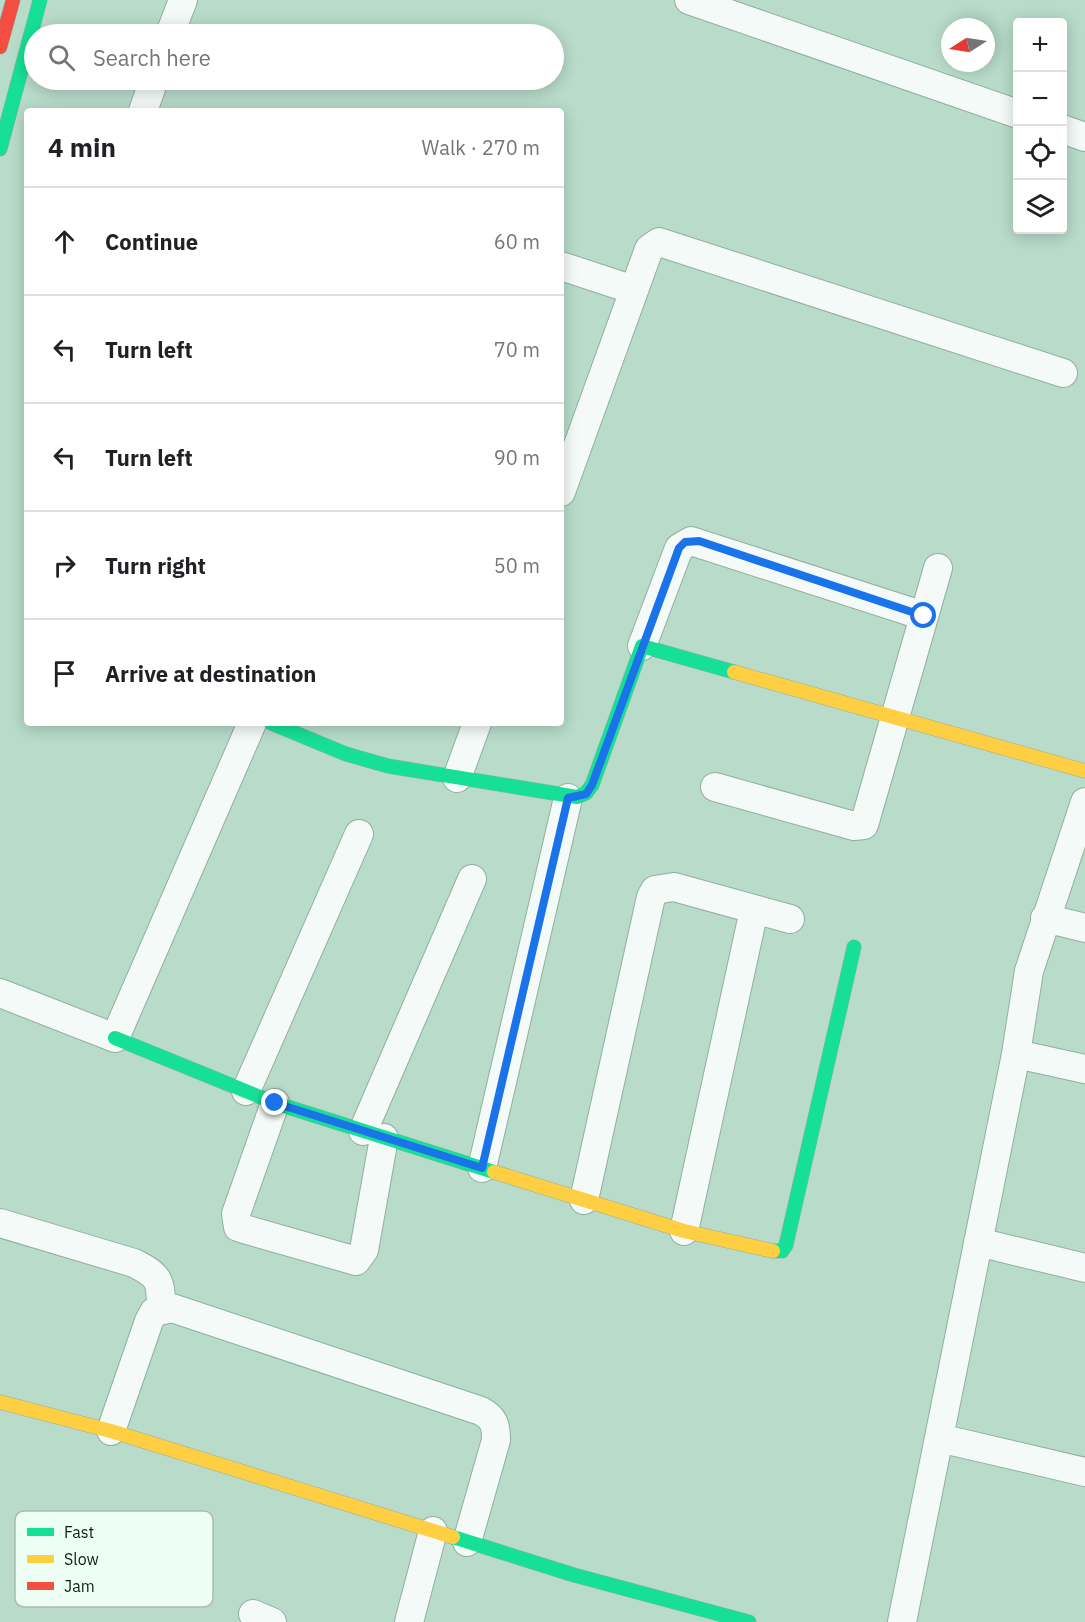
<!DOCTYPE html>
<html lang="en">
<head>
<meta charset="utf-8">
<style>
  :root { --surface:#fff; --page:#f2f2f2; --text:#202124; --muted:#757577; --line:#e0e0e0 }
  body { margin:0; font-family:"IBM Plex Sans",sans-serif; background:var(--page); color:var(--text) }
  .controls { position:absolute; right:18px; top:18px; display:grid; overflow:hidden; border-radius:6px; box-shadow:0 3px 15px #0003 }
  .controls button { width:54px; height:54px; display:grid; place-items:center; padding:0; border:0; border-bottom:2px solid var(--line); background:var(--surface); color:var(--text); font:30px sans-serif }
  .compass { position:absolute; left:941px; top:18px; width:54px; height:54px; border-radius:50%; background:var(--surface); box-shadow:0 3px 15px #0003; rotate:258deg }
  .stop { position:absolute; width:18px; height:18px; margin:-14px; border:4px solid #1a73e8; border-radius:50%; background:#fff }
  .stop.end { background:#1a73e8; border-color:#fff; box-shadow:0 2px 6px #0008 }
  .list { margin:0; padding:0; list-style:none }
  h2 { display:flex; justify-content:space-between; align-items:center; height:78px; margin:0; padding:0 24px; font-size:26px }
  h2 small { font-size:20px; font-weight:400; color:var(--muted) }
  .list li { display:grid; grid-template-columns:39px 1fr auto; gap:18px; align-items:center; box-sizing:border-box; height:108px; padding:0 24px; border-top:2px solid var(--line) }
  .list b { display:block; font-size:22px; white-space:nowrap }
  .list em { font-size:20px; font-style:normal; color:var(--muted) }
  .icon { flex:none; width:33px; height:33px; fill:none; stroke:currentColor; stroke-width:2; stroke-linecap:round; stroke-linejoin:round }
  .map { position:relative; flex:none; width:1085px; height:1622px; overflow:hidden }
  .search { position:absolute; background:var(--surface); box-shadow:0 3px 15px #0003; left:24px; top:24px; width:540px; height:66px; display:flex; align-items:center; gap:15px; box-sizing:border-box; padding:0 21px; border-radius:33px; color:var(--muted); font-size:22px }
  .panel { position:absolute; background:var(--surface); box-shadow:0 3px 15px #0003; left:24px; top:108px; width:540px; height:618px; border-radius:6px }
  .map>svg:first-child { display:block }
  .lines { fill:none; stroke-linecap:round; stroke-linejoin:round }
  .street-casing { stroke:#93aea1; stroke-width:30 }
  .fast-casing { stroke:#93aea1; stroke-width:15 }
  .slow-casing { stroke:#93aea1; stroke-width:15 }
  .jam-casing { stroke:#93aea1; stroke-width:15 }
  .street { stroke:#f4faf7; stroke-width:28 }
  .fast { stroke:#16e098; stroke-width:14 }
  .slow { stroke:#ffcf43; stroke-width:14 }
  .jam { stroke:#f24e42; stroke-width:14 }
  .route { stroke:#1a73e8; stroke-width:8 }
  .key { fill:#edfff5; stroke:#a8bcb2; stroke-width:1.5 }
  .key-label { font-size:16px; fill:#072016 }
</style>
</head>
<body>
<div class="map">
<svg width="1085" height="1622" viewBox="0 0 1085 1622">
  <rect width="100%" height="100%" fill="#b8dbca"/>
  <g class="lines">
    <!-- street casing -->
    <g class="street-casing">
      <path id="street" d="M689,0L1018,114
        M170,34L183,0
        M143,111L154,80
        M1062,129L1085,137
        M561,266L634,290
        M561,492L649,249L659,242L1063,373
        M642,646L679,548L691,541L924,616
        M457,778L477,723
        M715,787L854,826L864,825L938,568
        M1045,918L1085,928
        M0,993L115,1038L252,723
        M1016,1054L1029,971L1085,802
        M246,1091L359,834
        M275,1103L236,1214L238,1227L244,1229L356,1261L364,1250L384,1138
        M363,1131L472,879
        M482,1168L568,798
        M584,1200L651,897L655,890L674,887L790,919
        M0,1223L134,1263C160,1276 161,1281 161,1309
        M684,1231L754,910
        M978,1242L1085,1268
        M111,1431L149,1321L154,1312L172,1308L481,1411C494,1418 496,1425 496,1440L467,1542
        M939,1438L1085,1472
        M253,1614L272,1622
        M409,1622L433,1531
        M902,1622L1016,1054L1085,1069"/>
    </g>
    <!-- fast casing -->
    <g class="fast-casing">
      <path id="fast" d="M0,149L40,0
        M271,723L346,754L388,766L577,797L586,793L592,785L642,646L734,672
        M115,1038L275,1103L494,1172
        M773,1251H782L786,1245L854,947
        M453,1537L574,1575L749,1622"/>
    </g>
    <!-- slow casing -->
    <g class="slow-casing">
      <path id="slow" d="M734,672L1085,771
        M494,1172L684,1231L773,1251
        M0,1402L111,1431L453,1537"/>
    </g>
    <!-- jam casing -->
    <g class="jam-casing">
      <path id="jam" d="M0,47L13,0"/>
    </g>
    <!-- street -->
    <use href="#street" class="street"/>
    <!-- fast -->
    <use href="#fast" class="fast"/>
    <!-- slow -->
    <use href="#slow" class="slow"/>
    <!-- jam -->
    <use href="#jam" class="jam"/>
  </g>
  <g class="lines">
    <!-- route -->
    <path class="route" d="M275,1103L482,1168L568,798L586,794L592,785L679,548L685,542L699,541L924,616"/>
  </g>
  <!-- legend -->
  <rect x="15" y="1511" width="198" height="96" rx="9" class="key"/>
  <rect x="27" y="1528" width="27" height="8" fill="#16e098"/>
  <rect x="27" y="1555" width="27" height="8" fill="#ffcf43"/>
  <rect x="27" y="1582" width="27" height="8" fill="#f24e42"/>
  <g class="key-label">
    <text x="64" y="1538">Fast</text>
    <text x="64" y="1565">Slow</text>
    <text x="64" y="1592">Jam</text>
  </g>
</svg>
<div class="controls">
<button>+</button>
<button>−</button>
<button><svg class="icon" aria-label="locate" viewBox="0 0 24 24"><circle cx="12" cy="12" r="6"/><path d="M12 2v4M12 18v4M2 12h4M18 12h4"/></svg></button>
<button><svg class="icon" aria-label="layers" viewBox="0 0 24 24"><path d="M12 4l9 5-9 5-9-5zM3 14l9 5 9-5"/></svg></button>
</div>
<svg class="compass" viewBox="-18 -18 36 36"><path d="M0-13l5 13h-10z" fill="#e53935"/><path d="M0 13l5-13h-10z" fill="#757577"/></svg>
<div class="stop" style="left:924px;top:616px"></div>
<div class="stop end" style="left:275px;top:1103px"></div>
<div class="search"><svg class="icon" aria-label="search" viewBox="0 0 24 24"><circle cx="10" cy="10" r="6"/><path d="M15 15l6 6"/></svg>Search here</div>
<section class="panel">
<h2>4 min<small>Walk · 270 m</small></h2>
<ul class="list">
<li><svg class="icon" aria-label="ahead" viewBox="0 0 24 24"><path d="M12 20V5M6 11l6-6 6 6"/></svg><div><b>Continue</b></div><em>60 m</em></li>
<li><svg class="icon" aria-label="left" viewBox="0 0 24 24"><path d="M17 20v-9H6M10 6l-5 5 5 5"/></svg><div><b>Turn left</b></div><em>70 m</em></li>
<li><svg class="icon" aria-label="left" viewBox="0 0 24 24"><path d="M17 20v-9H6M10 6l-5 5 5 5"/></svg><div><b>Turn left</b></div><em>90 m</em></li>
<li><svg class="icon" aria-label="right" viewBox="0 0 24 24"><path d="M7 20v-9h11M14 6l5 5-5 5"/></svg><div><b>Turn right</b></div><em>50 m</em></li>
<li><svg class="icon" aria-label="arrive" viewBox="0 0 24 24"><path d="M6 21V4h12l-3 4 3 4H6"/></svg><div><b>Arrive at destination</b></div></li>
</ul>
</section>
</div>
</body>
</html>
